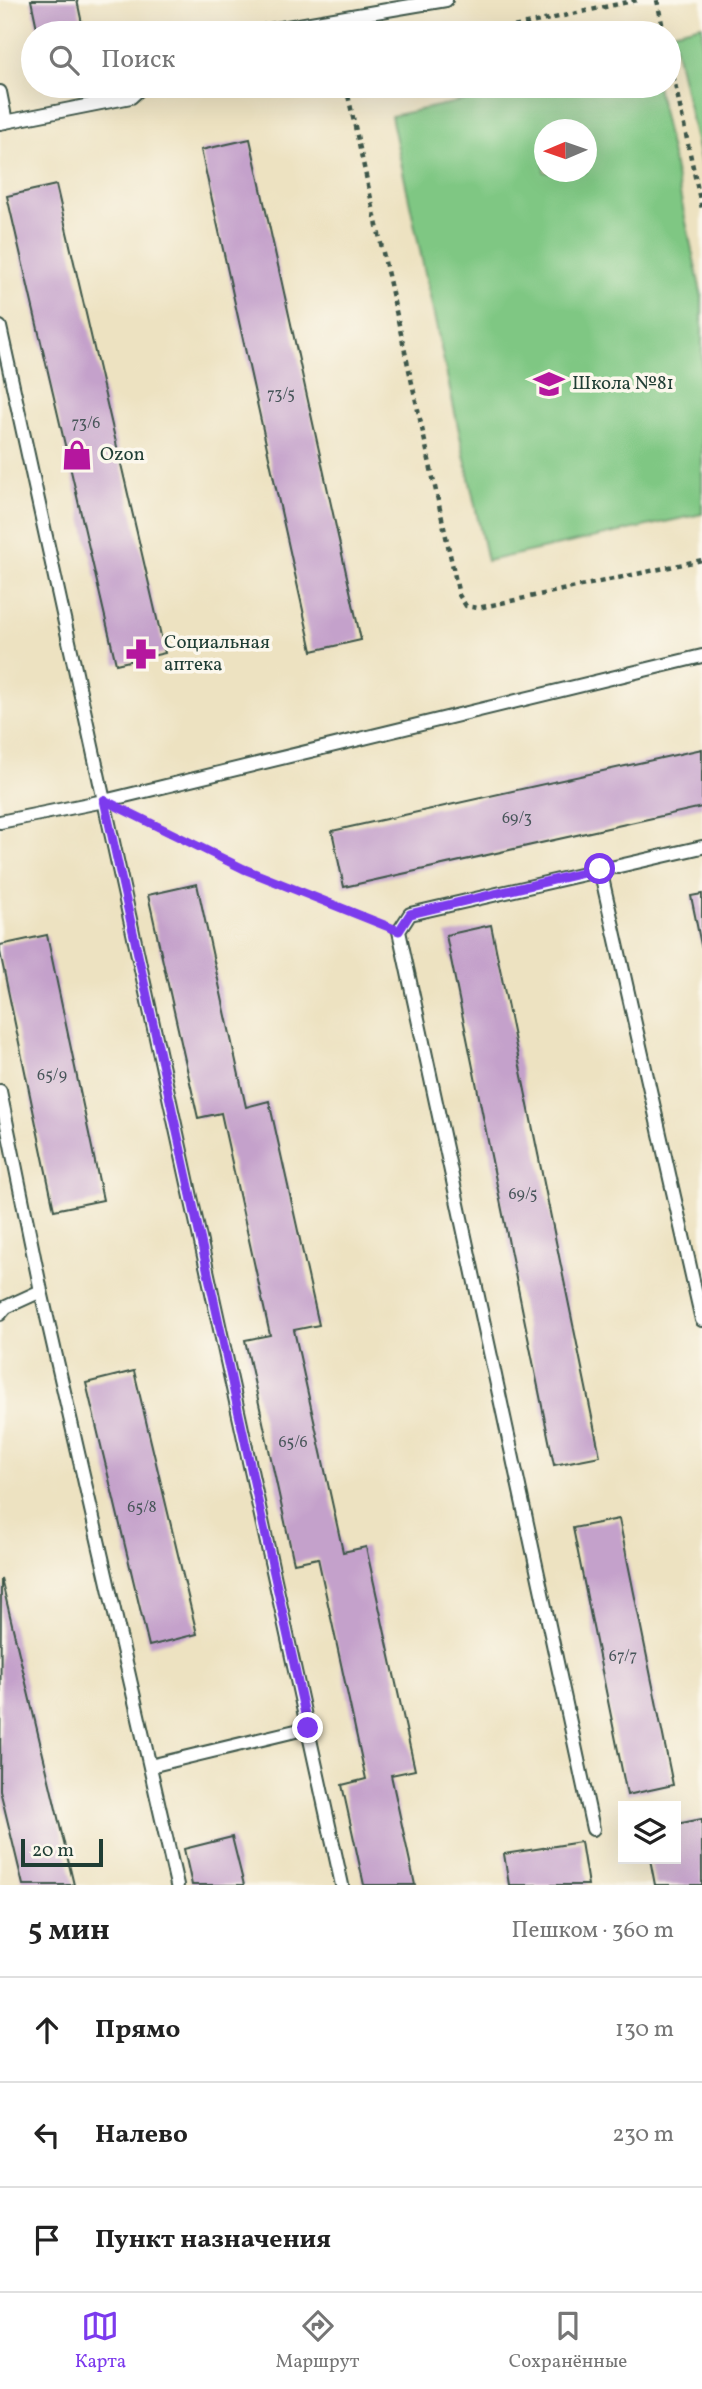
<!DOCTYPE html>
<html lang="ru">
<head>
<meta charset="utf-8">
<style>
  :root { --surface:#fff; --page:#f6f6f6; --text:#222; --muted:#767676; --line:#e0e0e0; --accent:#7c3aed }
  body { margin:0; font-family:Vollkorn,serif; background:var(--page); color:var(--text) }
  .controls { position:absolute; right:21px; bottom:21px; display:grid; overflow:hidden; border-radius:0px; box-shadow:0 7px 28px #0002 }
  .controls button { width:63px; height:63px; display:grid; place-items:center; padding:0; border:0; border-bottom:2px solid var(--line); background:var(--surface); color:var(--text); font:35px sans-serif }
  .compass { position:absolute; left:534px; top:119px; width:63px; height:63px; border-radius:50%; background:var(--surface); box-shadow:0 7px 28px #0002; rotate:268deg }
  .scale { position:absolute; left:21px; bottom:18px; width:82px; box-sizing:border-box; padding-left:7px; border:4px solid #1f3d34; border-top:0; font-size:19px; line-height:24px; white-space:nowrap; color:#1f3d34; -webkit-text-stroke:5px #fbf7ec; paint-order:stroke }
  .stop { position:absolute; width:21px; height:21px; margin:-16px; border:5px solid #7c3aed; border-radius:50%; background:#fff }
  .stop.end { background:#7c3aed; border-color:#fff; box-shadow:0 2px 7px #0008 }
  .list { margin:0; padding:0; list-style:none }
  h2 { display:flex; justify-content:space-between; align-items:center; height:91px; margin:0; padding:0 28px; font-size:30px }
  h2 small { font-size:23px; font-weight:400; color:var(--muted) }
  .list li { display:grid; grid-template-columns:46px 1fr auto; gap:21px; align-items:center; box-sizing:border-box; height:105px; padding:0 28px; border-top:2px solid var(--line) }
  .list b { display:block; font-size:26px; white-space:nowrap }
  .list em { font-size:23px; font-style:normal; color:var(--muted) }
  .icon { flex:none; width:38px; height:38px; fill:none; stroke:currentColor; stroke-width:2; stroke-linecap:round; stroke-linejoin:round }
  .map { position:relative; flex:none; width:702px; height:1885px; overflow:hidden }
  .search { position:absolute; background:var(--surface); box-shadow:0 7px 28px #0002; left:21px; right:21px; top:21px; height:77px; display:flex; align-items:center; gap:18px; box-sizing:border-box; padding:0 24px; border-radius:38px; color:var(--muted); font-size:26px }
  .sheet { height:406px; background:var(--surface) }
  nav { display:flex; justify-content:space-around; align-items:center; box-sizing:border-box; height:98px; border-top:2px solid var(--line); background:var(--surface); font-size:19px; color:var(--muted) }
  nav a { display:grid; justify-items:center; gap:4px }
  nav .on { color:var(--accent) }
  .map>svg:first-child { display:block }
  .green { fill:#7fc783; stroke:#4f825c; stroke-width:2; fill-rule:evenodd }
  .building { fill:#c4a1cb }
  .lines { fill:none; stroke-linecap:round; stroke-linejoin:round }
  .service-casing { stroke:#3e5649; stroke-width:16 }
  .path { stroke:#3e5649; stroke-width:4.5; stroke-dasharray:5 5; stroke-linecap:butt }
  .service { stroke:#fff; stroke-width:12 }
  .route { stroke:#7c3aed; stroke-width:9 }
  .labels { text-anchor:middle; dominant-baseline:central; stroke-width:7; stroke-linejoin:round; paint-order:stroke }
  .number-label { font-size:16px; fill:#48565a }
  .poi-label { font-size:19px; fill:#1f3d34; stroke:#fbf7ec; text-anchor:start }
</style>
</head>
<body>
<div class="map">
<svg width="702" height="1885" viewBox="0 0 702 1885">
  <rect width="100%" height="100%" fill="#fbf7ec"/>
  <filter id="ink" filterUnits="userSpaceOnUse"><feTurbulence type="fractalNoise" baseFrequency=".0143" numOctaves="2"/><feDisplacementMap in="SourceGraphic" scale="14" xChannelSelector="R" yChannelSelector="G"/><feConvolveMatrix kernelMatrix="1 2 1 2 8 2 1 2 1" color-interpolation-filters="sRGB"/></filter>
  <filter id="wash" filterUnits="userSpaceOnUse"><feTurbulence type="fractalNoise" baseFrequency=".00686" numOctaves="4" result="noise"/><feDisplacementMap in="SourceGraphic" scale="28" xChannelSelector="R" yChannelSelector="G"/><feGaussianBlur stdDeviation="1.57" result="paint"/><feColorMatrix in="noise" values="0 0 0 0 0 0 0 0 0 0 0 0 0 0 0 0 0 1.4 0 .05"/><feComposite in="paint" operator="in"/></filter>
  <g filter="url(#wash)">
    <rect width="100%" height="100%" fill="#ede2c1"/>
    <!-- green -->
    <path class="green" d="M702,25V167L672,32Z
      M533,86H657L702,297V514L487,561L391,116ZM544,130H586V172H544Z"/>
    <g id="blocks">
      <!-- building -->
      <path class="building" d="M31,0H77L84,33H38Z
        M250,139L361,640L312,651L201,150Z
        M56,185L165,653L116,664L7,196Z
        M702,749V807L344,887L332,831Z
        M197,884L246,1107L269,1101L319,1325L294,1330L343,1552L366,1547L415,1770L391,1775L415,1885H364L342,1785L366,1779L318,1558L294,1563L245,1340L270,1335L221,1113L198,1118L148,895Z
        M702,894V944L701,945L691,896Z
        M491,925L600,1456L554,1465L446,935Z
        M47,935L103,1200L54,1210L0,952V945Z
        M134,1371L197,1634L149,1646L86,1383Z
        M619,1519L673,1785L627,1795L573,1528Z
        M1,1578L74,1885H23L0,1790Z
        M702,1819V1885H655L650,1859H676V1824Z
        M232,1837L244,1885H192L184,1849Z
        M581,1842L588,1885H509L504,1854Z"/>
    </g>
  </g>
  <g filter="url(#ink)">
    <use href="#blocks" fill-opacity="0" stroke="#3e5649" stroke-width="2"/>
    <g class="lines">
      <!-- service casing -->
      <g class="service-casing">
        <path id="service" d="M252,33L446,0
          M0,92L6,122
          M0,123L131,97L143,86
          M0,327L342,1885
          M0,822L104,801L702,656
          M600,869L702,1320
          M0,1091L41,1291L177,1885
          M0,1314L6,1307L41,1291
          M150,1766L308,1728
          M593,1829L399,931L410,914L702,847"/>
      </g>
      <!-- path -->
      <path class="path" d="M657,0L664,33
        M485,33L637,0
        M669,56L702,209
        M346,86L459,595L466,606L478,608L702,560
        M134,815L244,869L382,924"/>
      <!-- service -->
      <use href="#service" class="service"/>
    </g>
  </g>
  <g class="lines" filter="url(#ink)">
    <!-- route -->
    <path class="route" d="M308,1728L104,800L244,869L399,931L410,914L600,869"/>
  </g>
  <!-- icons -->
  <defs>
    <g id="school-bare" transform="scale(2.415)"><path d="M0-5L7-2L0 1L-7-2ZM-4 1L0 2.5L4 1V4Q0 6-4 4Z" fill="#b5179e" stroke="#fbf7ec" stroke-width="2.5" paint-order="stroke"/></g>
    <g id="shop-bare" transform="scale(2.415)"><path d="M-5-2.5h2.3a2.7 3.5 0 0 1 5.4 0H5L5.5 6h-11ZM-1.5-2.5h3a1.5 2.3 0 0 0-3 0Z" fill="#b5179e" stroke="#fbf7ec" stroke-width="2.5" paint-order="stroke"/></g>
    <g id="pharmacy-bare" transform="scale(2.415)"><path d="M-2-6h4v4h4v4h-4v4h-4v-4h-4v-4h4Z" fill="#b5179e" stroke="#fbf7ec" stroke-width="2.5" paint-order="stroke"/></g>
  </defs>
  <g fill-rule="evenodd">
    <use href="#school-bare" x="549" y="384"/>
    <use href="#shop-bare" x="77" y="455"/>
    <use href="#pharmacy-bare" x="141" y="654"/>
  </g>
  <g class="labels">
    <!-- number labels -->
    <g class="number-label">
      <text x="281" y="395">73/5</text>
      <text x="86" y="424">73/6</text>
      <text x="517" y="819">69/3</text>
      <text x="52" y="1076">65/9</text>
      <text x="523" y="1195">69/5</text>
      <text x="293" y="1443">65/6</text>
      <text x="142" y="1508">65/8</text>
      <text x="623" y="1657">67/7</text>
    </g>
    <!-- poi labels -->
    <g class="poi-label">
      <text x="572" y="384">Школа №81</text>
      <text x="100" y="455">Ozon</text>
      <text x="164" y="643">Социальная<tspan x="164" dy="22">аптека</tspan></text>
    </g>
  </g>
</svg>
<div class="controls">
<button><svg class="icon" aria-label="layers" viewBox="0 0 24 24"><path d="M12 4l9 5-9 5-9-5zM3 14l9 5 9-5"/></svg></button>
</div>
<svg class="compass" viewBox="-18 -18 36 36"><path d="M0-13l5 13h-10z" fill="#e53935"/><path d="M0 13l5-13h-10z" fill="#767676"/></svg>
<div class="scale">20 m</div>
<div class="stop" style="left:600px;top:869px"></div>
<div class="stop end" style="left:308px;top:1728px"></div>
<div class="search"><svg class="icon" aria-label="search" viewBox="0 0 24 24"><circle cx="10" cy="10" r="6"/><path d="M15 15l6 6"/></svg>Поиск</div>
</div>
<section class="sheet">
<h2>5 мин<small>Пешком · 360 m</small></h2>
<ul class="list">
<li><svg class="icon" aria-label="ahead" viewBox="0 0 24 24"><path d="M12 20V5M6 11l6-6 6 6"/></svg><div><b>Прямо</b></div><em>130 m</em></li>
<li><svg class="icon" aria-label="left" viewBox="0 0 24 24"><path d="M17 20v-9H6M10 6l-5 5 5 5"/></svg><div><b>Налево</b></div><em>230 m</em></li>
<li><svg class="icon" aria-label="arrive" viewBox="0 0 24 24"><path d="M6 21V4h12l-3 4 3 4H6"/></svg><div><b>Пункт назначения</b></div></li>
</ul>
</section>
<nav>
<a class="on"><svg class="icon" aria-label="map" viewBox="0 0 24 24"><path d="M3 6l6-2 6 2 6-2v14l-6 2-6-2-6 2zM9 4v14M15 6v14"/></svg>Карта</a>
<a><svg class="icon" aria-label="directions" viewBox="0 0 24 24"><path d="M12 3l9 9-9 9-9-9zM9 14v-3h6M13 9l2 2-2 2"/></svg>Маршрут</a>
<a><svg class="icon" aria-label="saved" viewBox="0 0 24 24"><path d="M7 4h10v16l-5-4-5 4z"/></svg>Сохранённые</a>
</nav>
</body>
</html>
